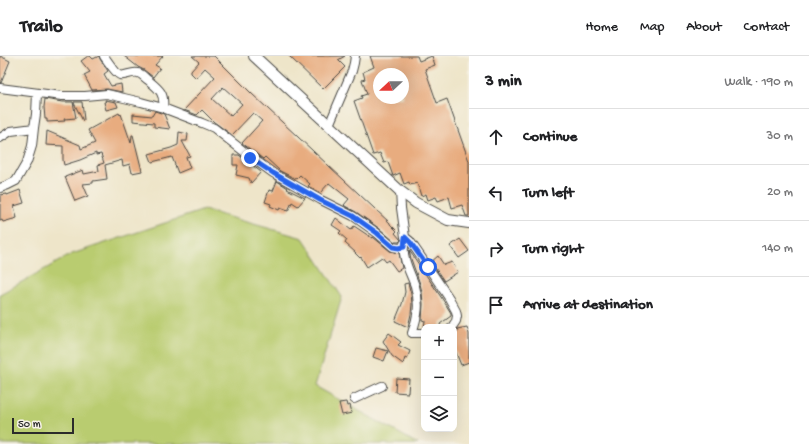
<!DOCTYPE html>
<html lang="en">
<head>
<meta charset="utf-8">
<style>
  :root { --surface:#fff; --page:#f6f6f6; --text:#202124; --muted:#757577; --line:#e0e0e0 }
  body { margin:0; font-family:"Gochi Hand",sans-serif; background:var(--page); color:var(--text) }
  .controls { position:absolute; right:12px; bottom:12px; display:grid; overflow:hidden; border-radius:8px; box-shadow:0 4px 16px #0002 }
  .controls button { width:36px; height:36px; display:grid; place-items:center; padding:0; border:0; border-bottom:1px solid var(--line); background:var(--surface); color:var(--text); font:20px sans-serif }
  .compass { position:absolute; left:373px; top:12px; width:36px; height:36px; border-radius:50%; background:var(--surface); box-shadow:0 4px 16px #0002; rotate:248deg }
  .scale { position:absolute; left:12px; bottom:10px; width:62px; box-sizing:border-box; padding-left:4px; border:2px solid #2b2b2b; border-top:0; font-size:11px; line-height:14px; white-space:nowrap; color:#2b2b2b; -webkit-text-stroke:3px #f7f3e8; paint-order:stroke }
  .stop { position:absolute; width:12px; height:12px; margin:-9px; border:3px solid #2563eb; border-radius:50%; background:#fff }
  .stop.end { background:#2563eb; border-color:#fff; box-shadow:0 1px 4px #0008 }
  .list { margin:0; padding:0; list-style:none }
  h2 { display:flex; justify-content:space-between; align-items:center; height:52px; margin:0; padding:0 16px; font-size:17px }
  h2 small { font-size:13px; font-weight:400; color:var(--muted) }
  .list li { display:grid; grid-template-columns:26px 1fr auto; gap:12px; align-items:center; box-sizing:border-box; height:56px; padding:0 16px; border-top:1px solid var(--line) }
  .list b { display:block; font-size:15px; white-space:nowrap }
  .list em { font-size:13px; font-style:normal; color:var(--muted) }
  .icon { flex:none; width:22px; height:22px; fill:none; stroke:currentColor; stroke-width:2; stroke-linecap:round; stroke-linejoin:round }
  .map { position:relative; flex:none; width:469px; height:388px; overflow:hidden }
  header { display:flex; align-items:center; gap:24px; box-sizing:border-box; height:56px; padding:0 20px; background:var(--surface); border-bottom:1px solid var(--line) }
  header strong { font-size:19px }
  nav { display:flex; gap:22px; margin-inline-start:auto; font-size:14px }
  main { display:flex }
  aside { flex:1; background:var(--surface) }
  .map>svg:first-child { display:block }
  .green { fill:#b9cc70; stroke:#727c4e }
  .building { fill:#e8ac7f; fill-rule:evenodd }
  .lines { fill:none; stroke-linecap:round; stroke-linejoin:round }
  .minor-casing { stroke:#484743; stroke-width:10 }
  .major-casing { stroke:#484743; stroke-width:12 }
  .minor { stroke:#fff; stroke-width:8 }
  .major { stroke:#fff; stroke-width:10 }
  .route { stroke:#2563eb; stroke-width:5 }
</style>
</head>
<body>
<header>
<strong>Trailo</strong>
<nav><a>Home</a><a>Map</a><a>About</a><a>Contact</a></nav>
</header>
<main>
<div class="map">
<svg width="469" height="388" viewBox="0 0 469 388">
  <rect width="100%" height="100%" fill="#f7f3e8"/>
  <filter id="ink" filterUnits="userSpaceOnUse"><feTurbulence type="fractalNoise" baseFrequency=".025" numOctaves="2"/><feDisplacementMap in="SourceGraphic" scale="8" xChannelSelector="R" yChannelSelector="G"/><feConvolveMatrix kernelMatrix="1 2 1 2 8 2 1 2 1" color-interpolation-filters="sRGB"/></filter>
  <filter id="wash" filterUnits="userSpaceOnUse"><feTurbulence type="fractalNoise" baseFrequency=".012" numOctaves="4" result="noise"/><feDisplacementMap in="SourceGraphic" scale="16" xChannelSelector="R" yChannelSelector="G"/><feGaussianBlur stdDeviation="0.9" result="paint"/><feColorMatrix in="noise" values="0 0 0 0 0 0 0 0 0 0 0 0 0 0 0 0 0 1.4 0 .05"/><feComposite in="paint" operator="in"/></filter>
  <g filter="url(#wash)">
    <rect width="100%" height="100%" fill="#eee5c9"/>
    <!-- green -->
    <path class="green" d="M204,154L303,182L342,241L315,330L418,388H0V238L72,198Z"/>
    <g id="blocks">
      <!-- building -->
      <path class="building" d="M0,0L10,5L1,27H0Z
        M88,0H90L93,3L99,0L100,3L108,15L104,18L111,30L121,28L122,36L107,33L92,34L84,19L90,16L81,5Z
        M124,0H163L155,9L160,12L153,21L144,14L138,11Z
        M192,0H214L252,38L390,167V168L397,175L395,177L401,184L399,186H395L380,173L356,156L345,150L344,149L349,143L329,127L320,137L308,130L310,128L300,119L296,123L280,115L265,101L263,103L242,87L262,65L253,57L232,79L214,66L202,54L197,59L184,54L215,21L205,12L196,22L191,17V15L199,6ZM223,31L242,48L231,60L212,43Z
        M289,0H345L338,4L345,11L323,33Z
        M370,0H417L419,5L432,0L435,9L425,13L437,47L447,43L469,105V160H466L462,149L452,152L449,141L438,145L436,141L428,144L426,138L421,140L417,127L410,129L409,126L404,128L400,117L393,120L388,106L384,107L380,97L373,99L354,45L362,42L361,40L367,38L362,24L365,23L363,16L374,11ZM379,18H403V42H379V37L377,30L379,29Z
        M45,43L62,46H73L76,62L64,63L65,65L47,66V63H45L44,51Z
        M105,44L116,46L118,51L106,54L104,46H106Z
        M74,47V46H82L84,64L83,65Z
        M155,55L164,58L170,73L154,71V67L133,65V58L152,60Z
        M119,57L120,59L121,58L131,87L132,79H133L142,115L132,117L130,108L123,110L122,104L105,109L107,123L93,125V127L83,128L88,140L75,145L65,121L83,114L84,118L99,115L98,109L104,107L101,98L96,99V97L80,104L64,109L63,104V90L46,89L47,75L80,89L81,93L95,87L88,74Z
        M179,76L188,78L187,85H182L190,100L186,101L190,112L178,117L172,101L152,106L149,98L171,92L178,89Z
        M233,99H239L261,116L251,127L249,122L236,119L238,109H233Z
        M277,125L288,132L287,133L305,142L298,150L292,146L288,155L280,152L279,154L270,150L271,148L265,146L269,134L273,135Z
        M20,134L24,147L14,150L17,162L3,166L2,164L0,165V139L7,138V139Z
        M336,162L351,174L354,170L372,182L373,181L390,195L399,197L402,212L397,215L389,204L386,206L382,201L367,211L361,201L360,202L355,197H356L345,187L347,184L339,177L341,175L332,169Z
        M460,183L469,195L459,202L450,190Z
        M409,194L443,244L451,257V260L440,268L441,271H424L425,265L422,264L423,248L422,236L420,228L411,203Z
        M438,200L444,209L452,206L458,216L444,225L431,206Z
        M408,227L411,238L412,248L411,258L408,271L395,265L402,248L405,236L404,228Z
        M467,271L469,278V306L461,309L454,292V276L458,275L457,273Z
        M389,277L401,286L398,289L410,295L407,303L405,302L403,308L392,300L383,285Z
        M376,292L388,295L384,305L373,301Z
        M396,322L409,323L408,337L395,336Z
        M346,346L347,350L350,349L352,357L342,359L339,347Z"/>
    </g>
  </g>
  <g filter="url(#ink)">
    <use href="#blocks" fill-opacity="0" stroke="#484743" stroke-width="1"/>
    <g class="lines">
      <!-- minor casing -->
      <g class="minor-casing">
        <path id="minor" d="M104,0C107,4 116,18 120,19C125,21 132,15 138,17C142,18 145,22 148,24C159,33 165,37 163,52
          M0,32L62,40H85L107,38L141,46L163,52L202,67L214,72L251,101L273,117L321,144L353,160L377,177L393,191L399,192L404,191
          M329,69L352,15L354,7L355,0
          M0,82L11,75L34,72L36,58L37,37
          M0,132L8,129L16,125L27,106L32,90L34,72
          M400,135L401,152L405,181L410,185L428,211L449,242L456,255L457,260L456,265L452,271
          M404,188C402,203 410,216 415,230C420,248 418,260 412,277H424
          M354,343L382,330"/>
      </g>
      <!-- major casing -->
      <g class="major-casing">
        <path id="major" d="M254,0L400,135L416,147L448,164L469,167"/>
      </g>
      <!-- minor -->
      <use href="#minor" class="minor"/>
      <!-- major -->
      <use href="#major" class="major"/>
    </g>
  </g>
  <g class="lines" filter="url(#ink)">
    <!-- route -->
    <path class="route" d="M250,102L273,117L320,144L353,160L377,177L393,191L399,192L404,191L405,181L410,186L428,211"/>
  </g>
</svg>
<div class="controls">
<button>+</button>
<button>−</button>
<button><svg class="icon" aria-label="layers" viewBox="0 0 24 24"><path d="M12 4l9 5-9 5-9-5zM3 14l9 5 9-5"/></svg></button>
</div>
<svg class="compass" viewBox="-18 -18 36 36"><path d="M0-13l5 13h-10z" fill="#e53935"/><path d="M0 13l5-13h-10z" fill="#757577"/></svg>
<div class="scale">50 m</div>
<div class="stop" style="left:428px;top:211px"></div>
<div class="stop end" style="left:250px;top:102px"></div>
</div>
<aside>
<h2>3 min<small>Walk · 190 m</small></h2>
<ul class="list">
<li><svg class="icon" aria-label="ahead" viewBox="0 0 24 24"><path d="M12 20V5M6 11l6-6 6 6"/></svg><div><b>Continue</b></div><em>30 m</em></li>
<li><svg class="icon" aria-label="left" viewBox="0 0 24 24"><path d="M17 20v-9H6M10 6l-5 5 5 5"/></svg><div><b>Turn left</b></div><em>20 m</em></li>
<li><svg class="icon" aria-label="right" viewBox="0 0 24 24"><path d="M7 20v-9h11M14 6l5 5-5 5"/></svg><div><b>Turn right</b></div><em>140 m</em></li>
<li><svg class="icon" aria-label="arrive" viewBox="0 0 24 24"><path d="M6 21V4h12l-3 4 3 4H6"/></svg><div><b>Arrive at destination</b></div></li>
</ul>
</aside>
</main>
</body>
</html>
